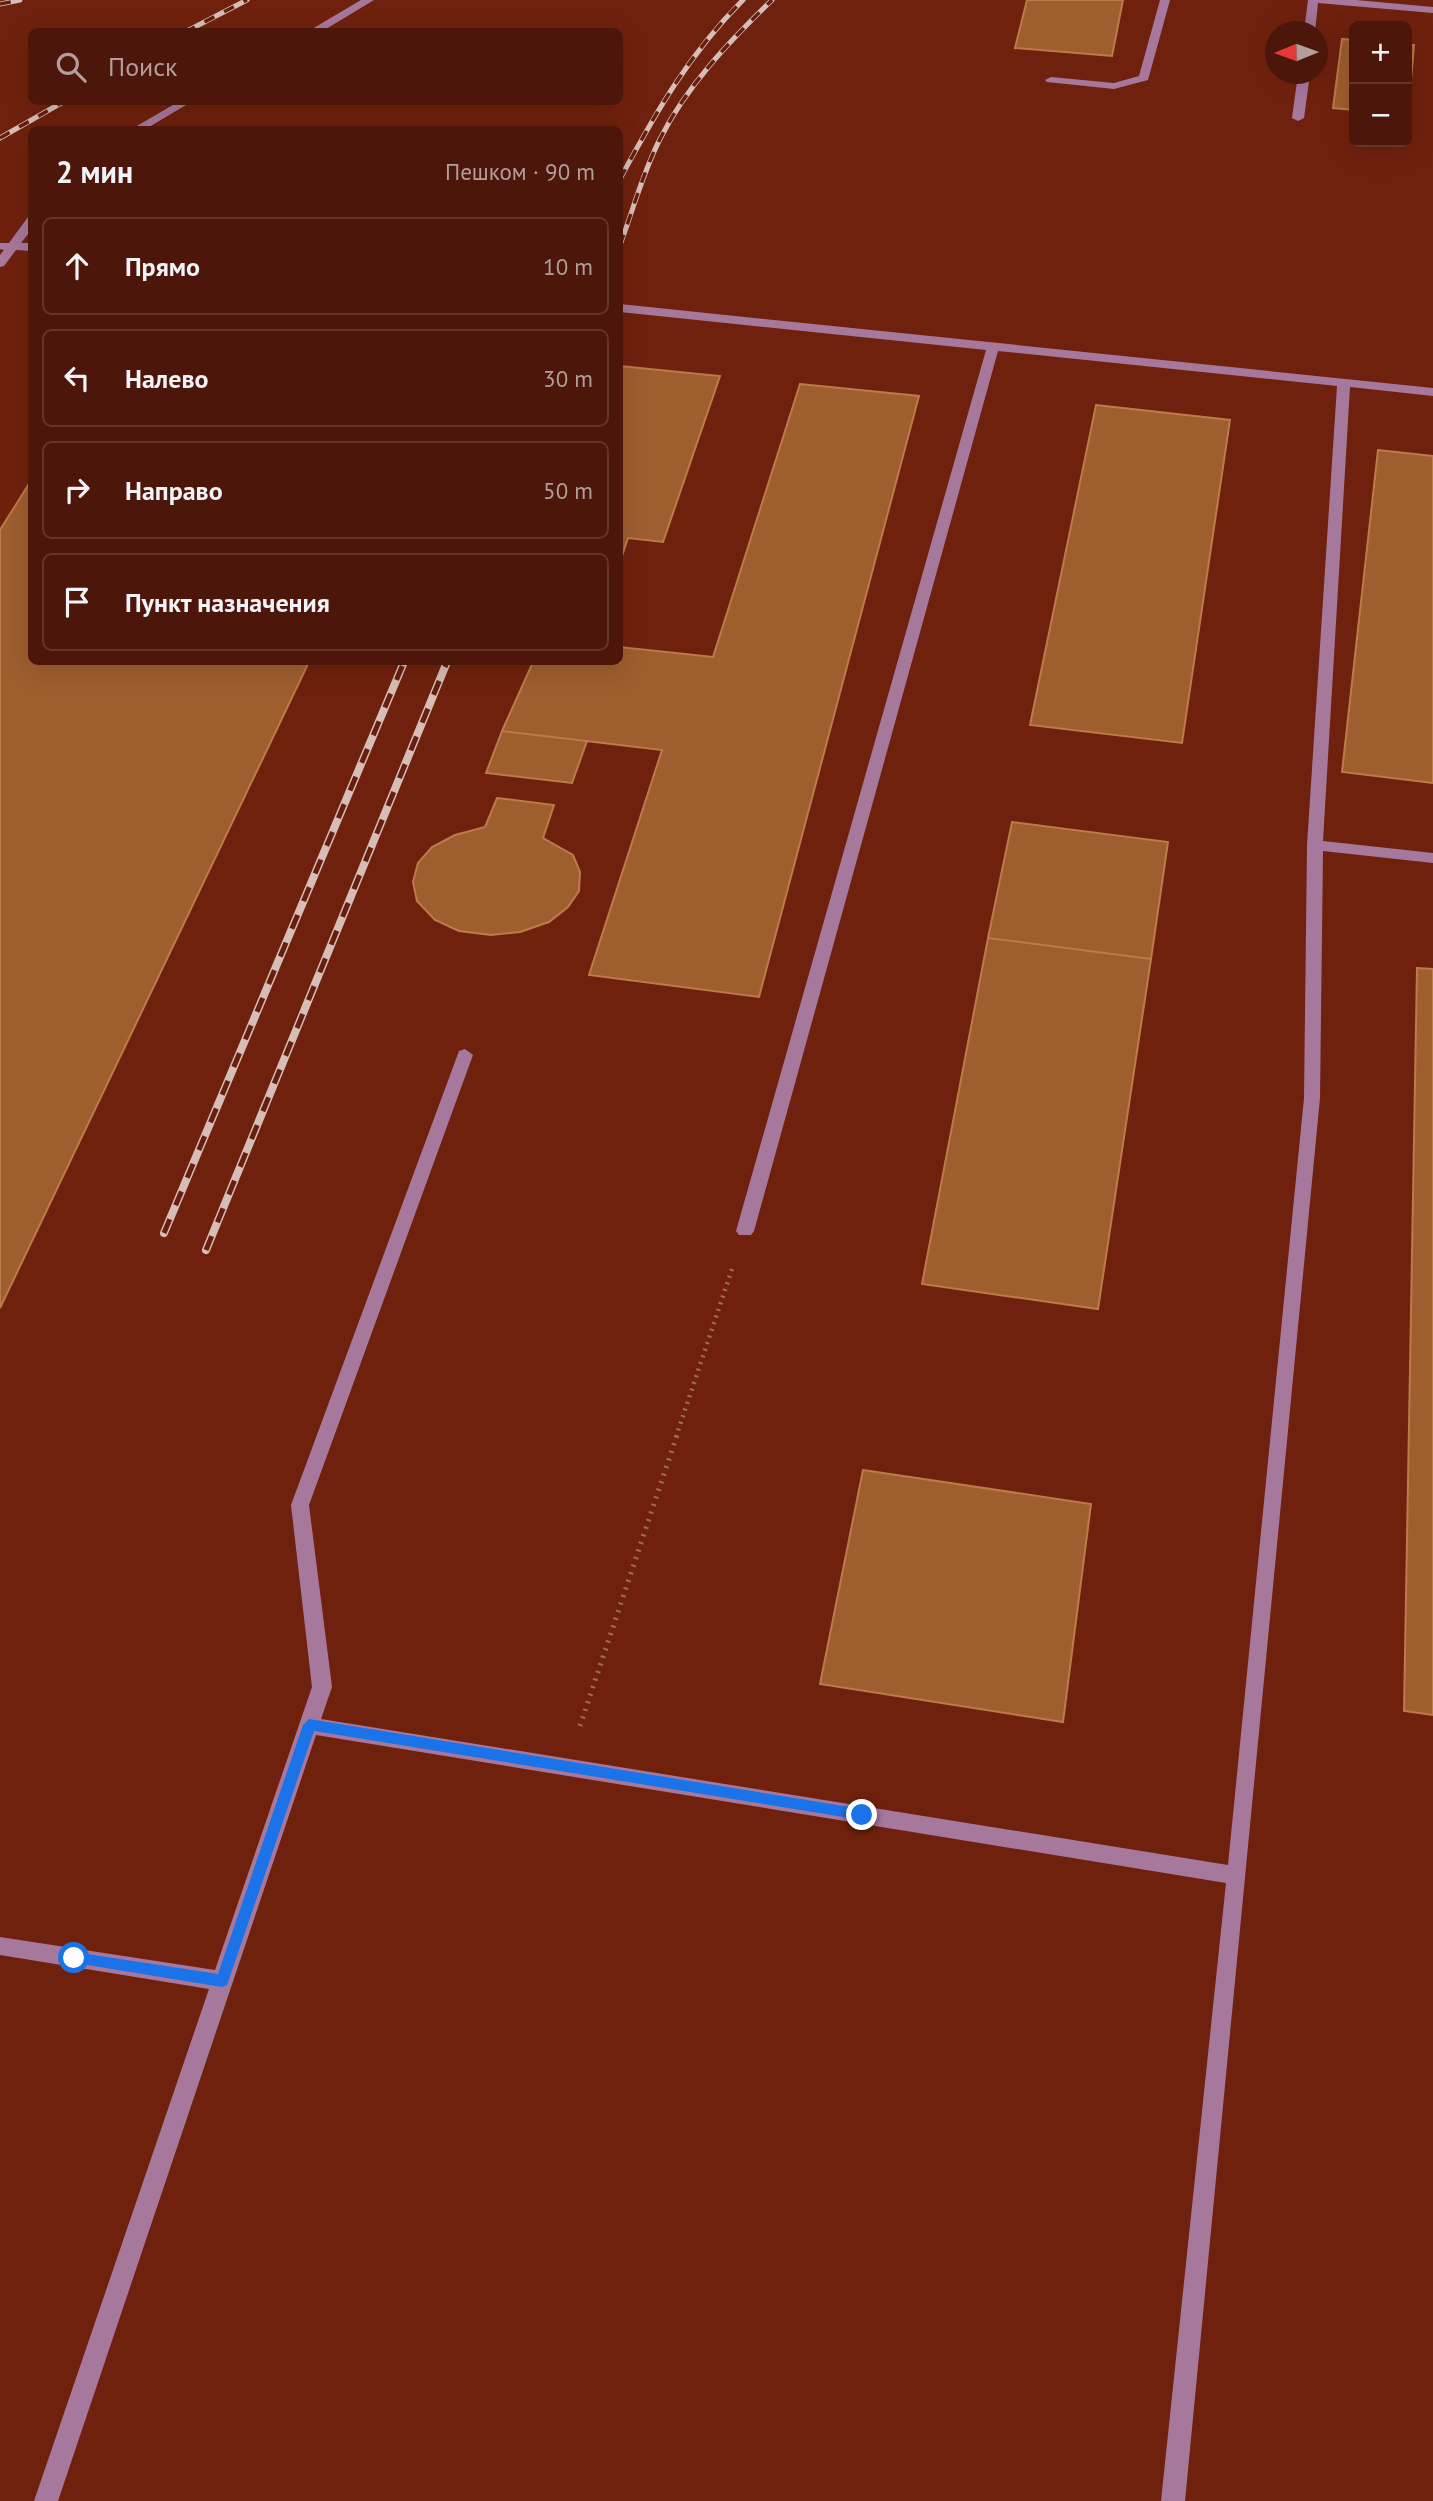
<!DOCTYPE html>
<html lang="ru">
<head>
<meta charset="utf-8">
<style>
  :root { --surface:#4c170a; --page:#562418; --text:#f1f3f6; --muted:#b29f9c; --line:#63362b }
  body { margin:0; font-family:"PT Sans",sans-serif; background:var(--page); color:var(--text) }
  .controls { position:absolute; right:21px; top:21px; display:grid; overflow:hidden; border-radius:10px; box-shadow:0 7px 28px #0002 }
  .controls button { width:63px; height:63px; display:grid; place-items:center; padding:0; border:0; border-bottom:2px solid var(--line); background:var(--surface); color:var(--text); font:35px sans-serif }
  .compass { position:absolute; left:1265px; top:21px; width:63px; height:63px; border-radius:50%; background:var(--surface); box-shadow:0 7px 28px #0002; rotate:269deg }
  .stop { position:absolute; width:21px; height:21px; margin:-16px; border:5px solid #1a73e8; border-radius:50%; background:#fff }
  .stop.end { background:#1a73e8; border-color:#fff; box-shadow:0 2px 7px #0008 }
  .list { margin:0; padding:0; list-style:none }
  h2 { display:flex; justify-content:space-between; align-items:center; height:91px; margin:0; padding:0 28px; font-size:30px }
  h2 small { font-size:23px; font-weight:400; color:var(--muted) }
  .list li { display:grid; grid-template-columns:46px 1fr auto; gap:21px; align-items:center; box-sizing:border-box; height:98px; margin:0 14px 14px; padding:0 14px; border:2px solid var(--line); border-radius:10px }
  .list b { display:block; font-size:26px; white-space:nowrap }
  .list em { font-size:23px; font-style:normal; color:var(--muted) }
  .icon { flex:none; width:38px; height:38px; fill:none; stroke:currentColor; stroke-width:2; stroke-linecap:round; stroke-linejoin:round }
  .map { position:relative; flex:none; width:1433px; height:2501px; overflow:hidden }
  .search { position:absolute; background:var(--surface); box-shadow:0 7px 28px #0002; left:28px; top:28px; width:595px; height:77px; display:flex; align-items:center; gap:18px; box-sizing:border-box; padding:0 24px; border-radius:10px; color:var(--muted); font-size:26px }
  .panel { position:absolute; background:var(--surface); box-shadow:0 7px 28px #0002; left:28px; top:126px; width:595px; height:539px; border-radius:10px }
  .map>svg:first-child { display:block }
  .built { fill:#70210d; fill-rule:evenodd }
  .building { fill:#9f5e2e; stroke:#bd7a4b; stroke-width:2 }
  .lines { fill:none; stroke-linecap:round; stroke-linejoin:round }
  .path-far1 { stroke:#9d6c61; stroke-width:4.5; stroke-dasharray:2 5; stroke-linecap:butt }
  .path { stroke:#9d6c61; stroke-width:5; stroke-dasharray:2 6; stroke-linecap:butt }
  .minor { fill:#a6789c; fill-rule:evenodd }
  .rail-far1-casing { stroke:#d6bdb7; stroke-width:5 }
  .rail-casing { stroke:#d6bdb7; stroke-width:8 }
  .rail-far1 { stroke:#661f0e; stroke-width:3.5; stroke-dasharray:11; stroke-linecap:butt }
  .rail { stroke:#661f0e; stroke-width:5; stroke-dasharray:15; stroke-linecap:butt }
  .route { fill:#1a73e8 }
</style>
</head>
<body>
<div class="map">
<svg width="1433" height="2501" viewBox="0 0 1433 2501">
  <rect width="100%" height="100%" fill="#661f0e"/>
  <!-- built -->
  <path class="built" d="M0,0H1433V2501H0ZM1354,26H1407V142H1354ZM32,32H620V102H32ZM1276,32H1318V74H1276ZM32,130H620V662H32Z"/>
  <!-- building -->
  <path class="building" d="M1027,0H1123L1112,56L1015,48Z
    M1342,39L1354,40V110L1333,108Z
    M1407,45H1414L1408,115H1407Z
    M620,366L720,376L663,542L628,538L620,562Z
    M800,384L919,396L759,997L589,975L662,750L502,731L533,662H620V647L713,657Z
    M1096,405L1230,420L1182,743L1030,725Z
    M1378,450L1433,456V783L1342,772Z
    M32,479V662H309L0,1308V530Z
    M502,731L587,741L572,783L486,773Z
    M497,798L554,805L543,838L573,855L580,872L579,891L568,907L549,922L520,932L491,935L459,931L435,920L417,901L413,882L418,863L432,847L455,835L485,827Z
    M1012,822L1168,842L1151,959L988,938Z
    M988,938L1151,959L1098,1309L922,1284Z
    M1417,968L1433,969V1715L1404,1711Z
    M863,1470L1091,1504L1063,1722L820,1684Z"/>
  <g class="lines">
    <!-- path-far1 -->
    <path class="path-far1" d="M676,1437L733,1266"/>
    <!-- path -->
    <path class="path" d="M580,1726L677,1435"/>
    <!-- minor -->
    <path class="minor" d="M361,0H374L321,32H307Z
      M1160,0H1170L1148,80L1114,89L1047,82L1045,80L1051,77L1114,83L1139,76Z
      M1308,0H1356L1433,7V13L1318,3L1315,32H1304Z
      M1298,74H1310L1304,118L1298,121L1292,118Z
      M178,102H191L144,130H130Z
      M28,217H32V229L21,243H32V251L16,250L4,266L0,267V255L4,250L0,249V243H9Z
      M620,304L1433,388V396L1350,387L1323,841L1433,853V863L1323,851L1320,1098L1185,2501H1161L1226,1883L316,1735L58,2501H34L209,1989L0,1955V1937L215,1970L312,1687L291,1505L459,1051L465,1049L473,1055L309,1505L332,1687L321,1719L1228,1865L1304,1098L1307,845L1337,386L998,351L754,1231L751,1235H739L736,1231L986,350L620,312Z"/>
    <!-- rail-far1 casing -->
    <g class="rail-far1-casing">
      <path id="rail-far1" d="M0,4L20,0
        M185,32L247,0
        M0,138L63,102
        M620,179C656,112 689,54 743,0
        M620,245C633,210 643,172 660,139C687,85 730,41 772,0"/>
    </g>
    <!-- rail casing -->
    <g class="rail-casing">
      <path id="rail" d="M164,1233L404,662
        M206,1250L447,662"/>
    </g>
    <!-- rail-far1 -->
    <use href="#rail-far1" class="rail-far1"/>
    <!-- rail -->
    <use href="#rail" class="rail"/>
  </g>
  <!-- route -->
  <path class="route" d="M309,1719L862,1809L868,1815L862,1820L314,1731L227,1985L222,1987L69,1962V1954L74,1952L218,1974L303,1725Z"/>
</svg>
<div class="controls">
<button>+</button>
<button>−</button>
</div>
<svg class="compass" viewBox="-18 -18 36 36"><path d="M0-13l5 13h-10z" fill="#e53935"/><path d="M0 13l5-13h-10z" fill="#b29f9c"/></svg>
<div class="stop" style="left:74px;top:1958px"></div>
<div class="stop end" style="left:862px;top:1815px"></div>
<div class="search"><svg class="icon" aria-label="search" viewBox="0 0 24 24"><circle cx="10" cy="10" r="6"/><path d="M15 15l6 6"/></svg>Поиск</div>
<section class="panel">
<h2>2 мин<small>Пешком · 90 m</small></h2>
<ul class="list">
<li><svg class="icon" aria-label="ahead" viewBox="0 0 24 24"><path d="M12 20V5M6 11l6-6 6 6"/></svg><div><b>Прямо</b></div><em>10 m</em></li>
<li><svg class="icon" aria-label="left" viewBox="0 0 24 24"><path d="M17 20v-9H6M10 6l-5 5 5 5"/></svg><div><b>Налево</b></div><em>30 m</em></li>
<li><svg class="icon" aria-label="right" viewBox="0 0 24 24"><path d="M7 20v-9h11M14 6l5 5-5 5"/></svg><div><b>Направо</b></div><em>50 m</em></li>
<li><svg class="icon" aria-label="arrive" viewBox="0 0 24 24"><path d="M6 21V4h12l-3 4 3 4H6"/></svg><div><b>Пункт назначения</b></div></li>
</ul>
</section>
</div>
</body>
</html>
